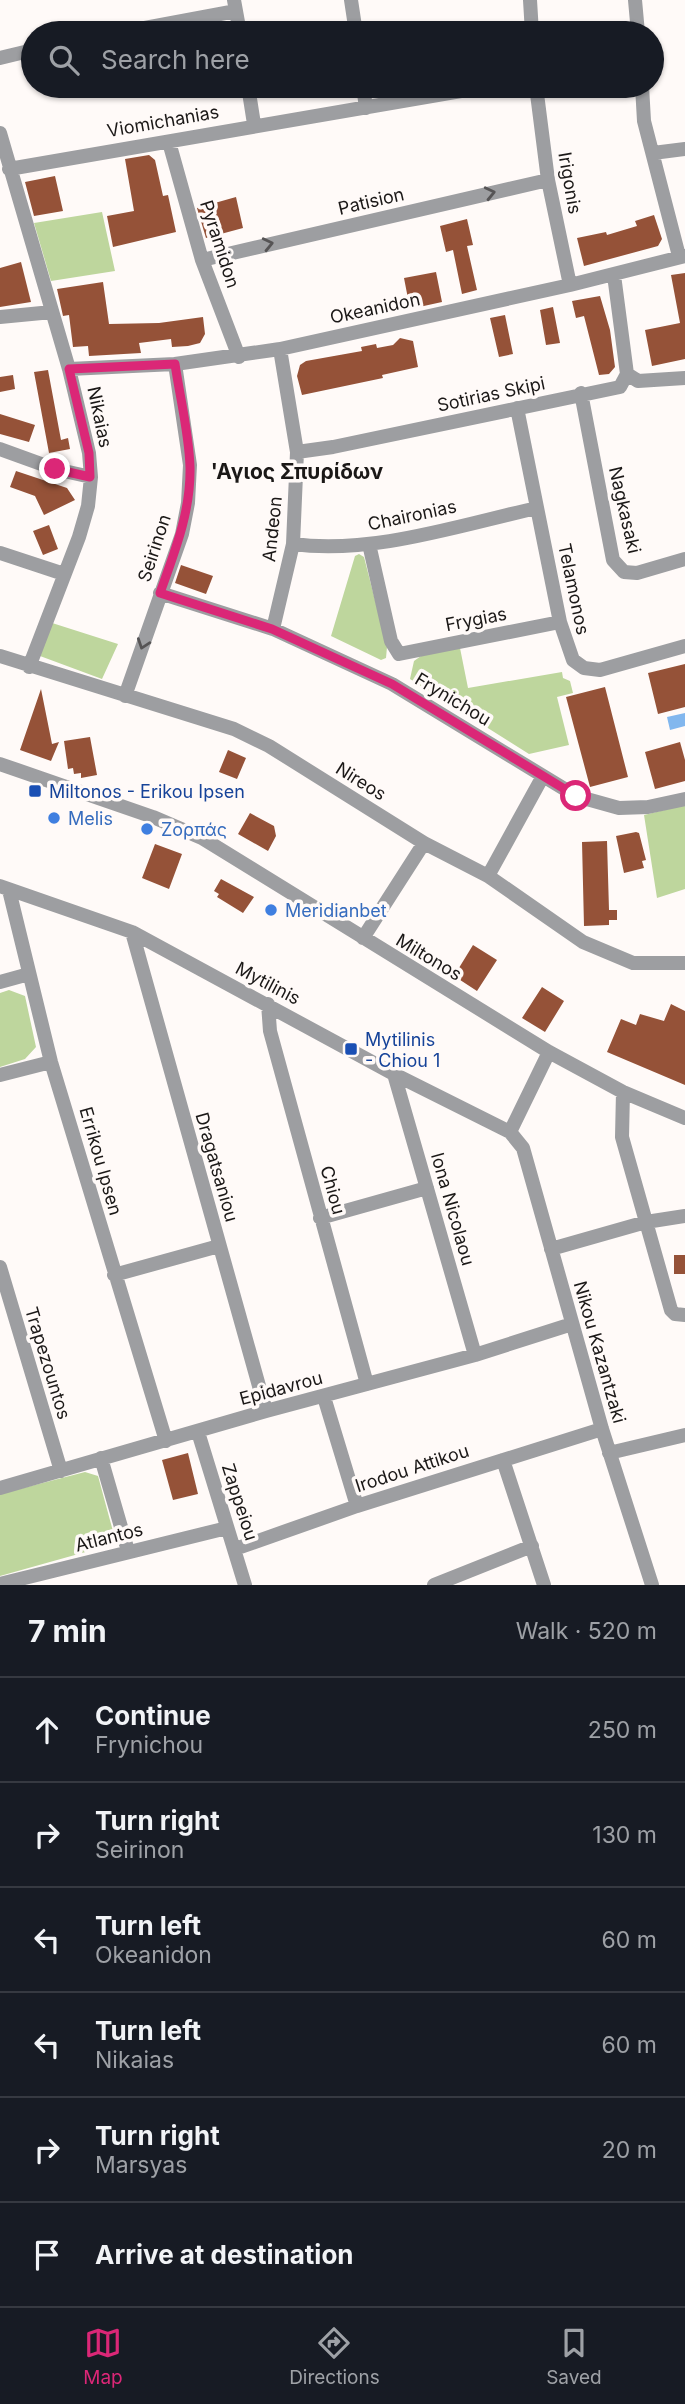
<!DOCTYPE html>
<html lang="en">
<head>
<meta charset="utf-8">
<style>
  :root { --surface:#171b24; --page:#242831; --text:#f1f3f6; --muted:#9ea1a6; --line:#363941; --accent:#db2777 }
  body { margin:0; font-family:Inter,sans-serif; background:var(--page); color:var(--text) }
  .stop { position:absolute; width:21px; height:21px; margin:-16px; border:5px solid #db2777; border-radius:50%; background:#fff }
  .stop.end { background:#db2777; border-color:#fff; box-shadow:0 2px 7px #0008 }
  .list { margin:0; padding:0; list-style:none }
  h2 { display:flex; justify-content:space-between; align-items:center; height:91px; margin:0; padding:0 28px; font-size:30px }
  h2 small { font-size:23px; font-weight:400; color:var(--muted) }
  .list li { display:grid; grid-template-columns:46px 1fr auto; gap:21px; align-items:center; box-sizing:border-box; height:105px; padding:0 28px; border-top:2px solid var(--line) }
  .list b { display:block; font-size:26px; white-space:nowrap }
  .list p { margin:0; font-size:23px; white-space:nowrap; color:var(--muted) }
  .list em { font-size:23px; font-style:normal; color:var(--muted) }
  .icon { flex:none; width:38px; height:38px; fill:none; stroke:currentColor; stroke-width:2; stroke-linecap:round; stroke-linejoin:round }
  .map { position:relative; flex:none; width:685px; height:1585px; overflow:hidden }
  .search { position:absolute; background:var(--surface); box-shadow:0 2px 5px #0004; left:21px; right:21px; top:21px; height:77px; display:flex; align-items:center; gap:18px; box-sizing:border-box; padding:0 24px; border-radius:38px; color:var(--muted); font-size:26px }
  .sheet { height:721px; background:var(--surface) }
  nav { display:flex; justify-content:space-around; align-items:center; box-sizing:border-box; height:98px; border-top:2px solid var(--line); background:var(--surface); font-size:19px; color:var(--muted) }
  nav a { display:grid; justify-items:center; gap:4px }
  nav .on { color:var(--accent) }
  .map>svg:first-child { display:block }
  .green { fill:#bed69d }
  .water { fill:#82b7ee }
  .building { fill:#955238 }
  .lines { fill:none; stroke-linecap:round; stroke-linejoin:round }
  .minor { stroke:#9d9ea1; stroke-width:14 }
  .oneway { stroke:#565455 }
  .route { stroke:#db2777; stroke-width:9 }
  .transit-dot { fill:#1a4fb4; stroke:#fffaf8; stroke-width:2.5 }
  .shop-dot { fill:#3f7fe0; stroke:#fffaf8; stroke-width:2.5 }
  .labels { text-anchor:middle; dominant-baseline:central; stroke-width:7; stroke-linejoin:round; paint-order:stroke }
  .street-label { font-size:18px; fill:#1b1817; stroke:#fffaf8 }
  .transit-label { font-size:18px; fill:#164399; stroke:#fffaf8; text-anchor:start }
  .shop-label { font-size:18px; fill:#366cbe; stroke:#fffaf8; text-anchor:start }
  .quarter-label { font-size:21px; font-weight:bold; fill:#1b1817; stroke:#fffaf8 }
</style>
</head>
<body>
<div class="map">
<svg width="685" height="1585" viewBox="0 0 685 1585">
  <rect width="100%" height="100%" fill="#fffaf8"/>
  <!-- green -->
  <path class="green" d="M102,212L115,271L51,281L34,223Z
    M359,554L364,557L387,647L386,658L381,660L331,636L355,556Z
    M49,622L118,644L102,679L40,656Z
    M460,648L468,688L562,672L563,678L570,681L573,693L557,697L569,745L529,754L410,679L414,661L421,656Z
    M685,805V889L657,898L644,815Z
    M9,990L25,996L36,1047L25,1059L0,1067V993Z
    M85,1472L98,1476L114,1535L107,1546L0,1576V1494Z"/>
  <!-- water -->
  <path class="water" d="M685,713V726L670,730L667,717Z"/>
  <!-- building -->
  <path class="building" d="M149,155L155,160L163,196L168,195L176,232L113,247L107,216L134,211L125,159Z
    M55,176L63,211L34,216L25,182Z
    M236,197L243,228L206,238L197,208Z
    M654,215L662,239L658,246L584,266L577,238L606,232L607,235L637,226L635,221Z
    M467,219L473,245L467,246L477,290L462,294L453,250L446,252L440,226Z
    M21,262L31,302L0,307V268Z
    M436,272L442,302L410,309L404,278Z
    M685,273V359L652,366L645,330L680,323L671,275Z
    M103,282L109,324L159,323L203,317L205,334L200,343L188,346L172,347L171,339L139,343L141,353L89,356L88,346L73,347L69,315L63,316L57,289Z
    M600,296L610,330L615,367L609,374L599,375L584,316L576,318L572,301Z
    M553,307L560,343L546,345L540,310Z
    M505,315L513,354L499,357L490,318Z
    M400,338L413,341L418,367L382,375L383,378L302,395L297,376L300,365L306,361L362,351L361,347L376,344L377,348L393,345Z
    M48,370L61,440L68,438L70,449L49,453L34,372Z
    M13,375L15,389L0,392V377Z
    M0,414L35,425L29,442L0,434Z
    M16,471L67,488L75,500L44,515L35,496L10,487Z
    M49,525L58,549L43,555L33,531Z
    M181,565L213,576L206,594L175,583Z
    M685,664V707L658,714L648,673Z
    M605,687L628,777L590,787L566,697Z
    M41,689L52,744L59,742L51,761L20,750Z
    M90,737L97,775L81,778V773L74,774L73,768L68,769L64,741Z
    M680,742L685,760V781L655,789L645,752Z
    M228,750L246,758L237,779L219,772Z
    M250,813L274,826L276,836L268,851L238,834Z
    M636,832L639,833L646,860L642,861L644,868L624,873L616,836Z
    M607,841L609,910H617V920H609V925L584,926L582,842Z
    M155,844L182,854L169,889L142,878Z
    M221,879L254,897L243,913L217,897L219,894L214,891Z
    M473,945L497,960L477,991L454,976Z
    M542,987L564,1001L545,1032L522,1018Z
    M671,1004L685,1011V1085L607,1052L621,1019L636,1025L640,1014L664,1021Z
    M674,1255H685V1274H674Z
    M188,1453L198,1494L173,1500L162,1460Z"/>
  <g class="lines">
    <!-- minor -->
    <path class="minor" d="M234,0L240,33
      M351,0L356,33
      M530,0L532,33
      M635,0L638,33
      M118,33L236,11
      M0,58L33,50
      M248,86L254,124
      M363,86L366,108
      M536,86L548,180L570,285
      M642,86L644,121L679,256
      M0,133L69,369L89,453L91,477L88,506L79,537L29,667
      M169,142L202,260L239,357
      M653,153L685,149
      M9,169L490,86
      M202,260L548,180
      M614,275L627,374
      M0,317L52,312
      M69,369L175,364L280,349L570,285L685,256
      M627,374L638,381L685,378
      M581,393L613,560L624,572L637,573L685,559
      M517,408L560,622L573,660L584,668L600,670L685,646
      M0,449L55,469L91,477
      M297,452L333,447L620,387L627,374
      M293,544C371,555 460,525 537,508
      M369,544L391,641L399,654L560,622
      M0,553L64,574
      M160,593L273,629L392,684L576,796L619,808L648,807L685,799
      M273,629L293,544L297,452L280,349
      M0,656L234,729L269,746L424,843L488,876L583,942L633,963H685
      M125,696L182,534L188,503L190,465L175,364
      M0,764L153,817L202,838L549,1052L623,1092L685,1118
      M488,876L543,776
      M0,886L132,932L394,1074L510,1132L523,1148L602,1429L652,1585
      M9,890L51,1062L166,1441
      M132,932L266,1411
      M363,938L424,843
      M0,982L29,974
      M268,1004L270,1031L367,1384
      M394,1074L475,1355
      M0,1075L51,1062
      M623,1092L622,1137L671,1310L675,1314L685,1315
      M510,1132L549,1052
      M320,1218L427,1188
      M551,1249L646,1222L685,1216
      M0,1267L61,1471
      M114,1275L219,1246
      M324,1397L357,1506
      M198,1432L245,1585
      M609,1453L685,1435
      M101,1458L128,1551
      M503,1460L544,1585
      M0,1488L266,1411L475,1355L572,1324
      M235,1549L357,1506L602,1429
      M0,1584L227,1528
      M434,1585L532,1546"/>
  </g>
  <!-- one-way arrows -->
  <defs><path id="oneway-chevron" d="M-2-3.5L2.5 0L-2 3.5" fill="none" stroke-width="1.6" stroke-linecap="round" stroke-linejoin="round" transform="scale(1.75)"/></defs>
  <g class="oneway">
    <use href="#oneway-chevron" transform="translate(490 193) rotate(-13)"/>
    <use href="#oneway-chevron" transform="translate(268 244) rotate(-13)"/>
    <use href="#oneway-chevron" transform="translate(143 644) rotate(109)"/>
  </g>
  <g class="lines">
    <!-- route -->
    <path class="route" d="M55,469L90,477L89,453L69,369L175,364C180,398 189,433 190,467C191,511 175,551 160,593L272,629L392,684L576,796"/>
  </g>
  <!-- markers -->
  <g class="transit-dot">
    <rect x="28" y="784" width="14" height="14" rx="3.5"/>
    <rect x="344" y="1042" width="14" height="14" rx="3.5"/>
  </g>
  <g class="shop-dot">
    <circle cx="54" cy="818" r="7"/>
    <circle cx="147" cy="829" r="7"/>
    <circle cx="271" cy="910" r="7"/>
  </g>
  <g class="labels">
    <!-- street labels -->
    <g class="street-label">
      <text transform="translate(163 121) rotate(-10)">Viomichanias</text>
      <text transform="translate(570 183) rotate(80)">Irigonis</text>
      <text transform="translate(371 201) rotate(-13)">Patision</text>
      <text transform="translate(220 244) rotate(72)">Pyramidon</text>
      <text transform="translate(375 308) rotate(-12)">Okeanidon</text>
      <text transform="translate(491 394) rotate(-12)">Sotirias Skipi</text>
      <text transform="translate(100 417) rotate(78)">Nikaias</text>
      <text transform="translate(625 510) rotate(77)">Nagkasaki</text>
      <text transform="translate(412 515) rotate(-12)">Chaironias</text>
      <text transform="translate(272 529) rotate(-84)">Andeon</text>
      <text transform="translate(154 548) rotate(-72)">Seirinon</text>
      <text transform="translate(574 589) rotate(78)">Telamonos</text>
      <text transform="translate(476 619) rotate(-11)">Frygias</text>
      <text transform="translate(453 699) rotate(31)">Frynichou</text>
      <text transform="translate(361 781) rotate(32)">Nireos</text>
      <text transform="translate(429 957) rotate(31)">Miltonos</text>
      <text transform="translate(268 983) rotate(28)">Mytilinis</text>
      <text transform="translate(101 1161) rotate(74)">Errikou Ipsen</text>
      <text transform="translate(217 1167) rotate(74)">Dragatsaniou</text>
      <text transform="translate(333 1190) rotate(75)">Chiou</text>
      <text transform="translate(453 1209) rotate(74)">Iona Nicolaou</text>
      <text transform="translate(600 1352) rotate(74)">Nikou Kazantzaki</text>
      <text transform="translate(48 1363) rotate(73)">Trapezountos</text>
      <text transform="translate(281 1388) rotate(-15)">Epidavrou</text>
      <text transform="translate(412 1468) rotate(-18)">Irodou Attikou</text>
      <text transform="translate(240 1502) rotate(72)">Zappeiou</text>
      <text transform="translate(109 1537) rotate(-14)">Atlantos</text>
    </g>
    <!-- transit labels -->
    <g class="transit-label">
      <text x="49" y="791">Miltonos - Erikou Ipsen</text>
      <text x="365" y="1039">Mytilinis<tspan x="365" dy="21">- Chiou 1</tspan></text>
    </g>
    <!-- shop labels -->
    <g class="shop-label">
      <text x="68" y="818">Melis</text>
      <text x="161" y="829">Ζορπάς</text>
      <text x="285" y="910">Meridianbet</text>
    </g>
    <!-- quarter labels -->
    <g class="quarter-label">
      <text x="297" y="471">'Αγιος Σπυρίδων</text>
    </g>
  </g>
</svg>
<div class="stop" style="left:576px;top:796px"></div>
<div class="stop end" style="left:55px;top:469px"></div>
<div class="search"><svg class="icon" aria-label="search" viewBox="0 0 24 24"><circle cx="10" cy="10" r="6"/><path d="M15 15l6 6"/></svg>Search here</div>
</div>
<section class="sheet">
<h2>7 min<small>Walk · 520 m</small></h2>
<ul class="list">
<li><svg class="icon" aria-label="ahead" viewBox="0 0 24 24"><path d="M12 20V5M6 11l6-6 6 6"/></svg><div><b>Continue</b><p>Frynichou</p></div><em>250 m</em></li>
<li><svg class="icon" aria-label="right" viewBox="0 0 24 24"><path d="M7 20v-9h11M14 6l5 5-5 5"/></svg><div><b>Turn right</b><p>Seirinon</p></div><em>130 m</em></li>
<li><svg class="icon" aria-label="left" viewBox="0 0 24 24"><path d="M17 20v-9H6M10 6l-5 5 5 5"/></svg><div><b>Turn left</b><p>Okeanidon</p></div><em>60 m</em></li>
<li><svg class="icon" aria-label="left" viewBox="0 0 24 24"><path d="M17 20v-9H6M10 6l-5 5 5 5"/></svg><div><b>Turn left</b><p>Nikaias</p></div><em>60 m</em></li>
<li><svg class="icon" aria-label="right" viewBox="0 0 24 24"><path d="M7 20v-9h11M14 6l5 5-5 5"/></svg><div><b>Turn right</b><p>Marsyas</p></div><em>20 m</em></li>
<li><svg class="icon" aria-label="arrive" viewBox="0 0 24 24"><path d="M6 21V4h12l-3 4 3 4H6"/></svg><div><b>Arrive at destination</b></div></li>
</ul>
</section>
<nav>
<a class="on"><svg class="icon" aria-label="map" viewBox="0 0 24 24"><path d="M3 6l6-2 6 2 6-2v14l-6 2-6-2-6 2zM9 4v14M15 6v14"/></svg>Map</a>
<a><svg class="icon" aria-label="directions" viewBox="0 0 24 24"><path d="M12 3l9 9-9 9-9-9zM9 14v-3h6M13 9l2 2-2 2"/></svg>Directions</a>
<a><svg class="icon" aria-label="saved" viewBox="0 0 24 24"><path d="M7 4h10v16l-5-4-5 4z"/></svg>Saved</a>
</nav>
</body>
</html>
